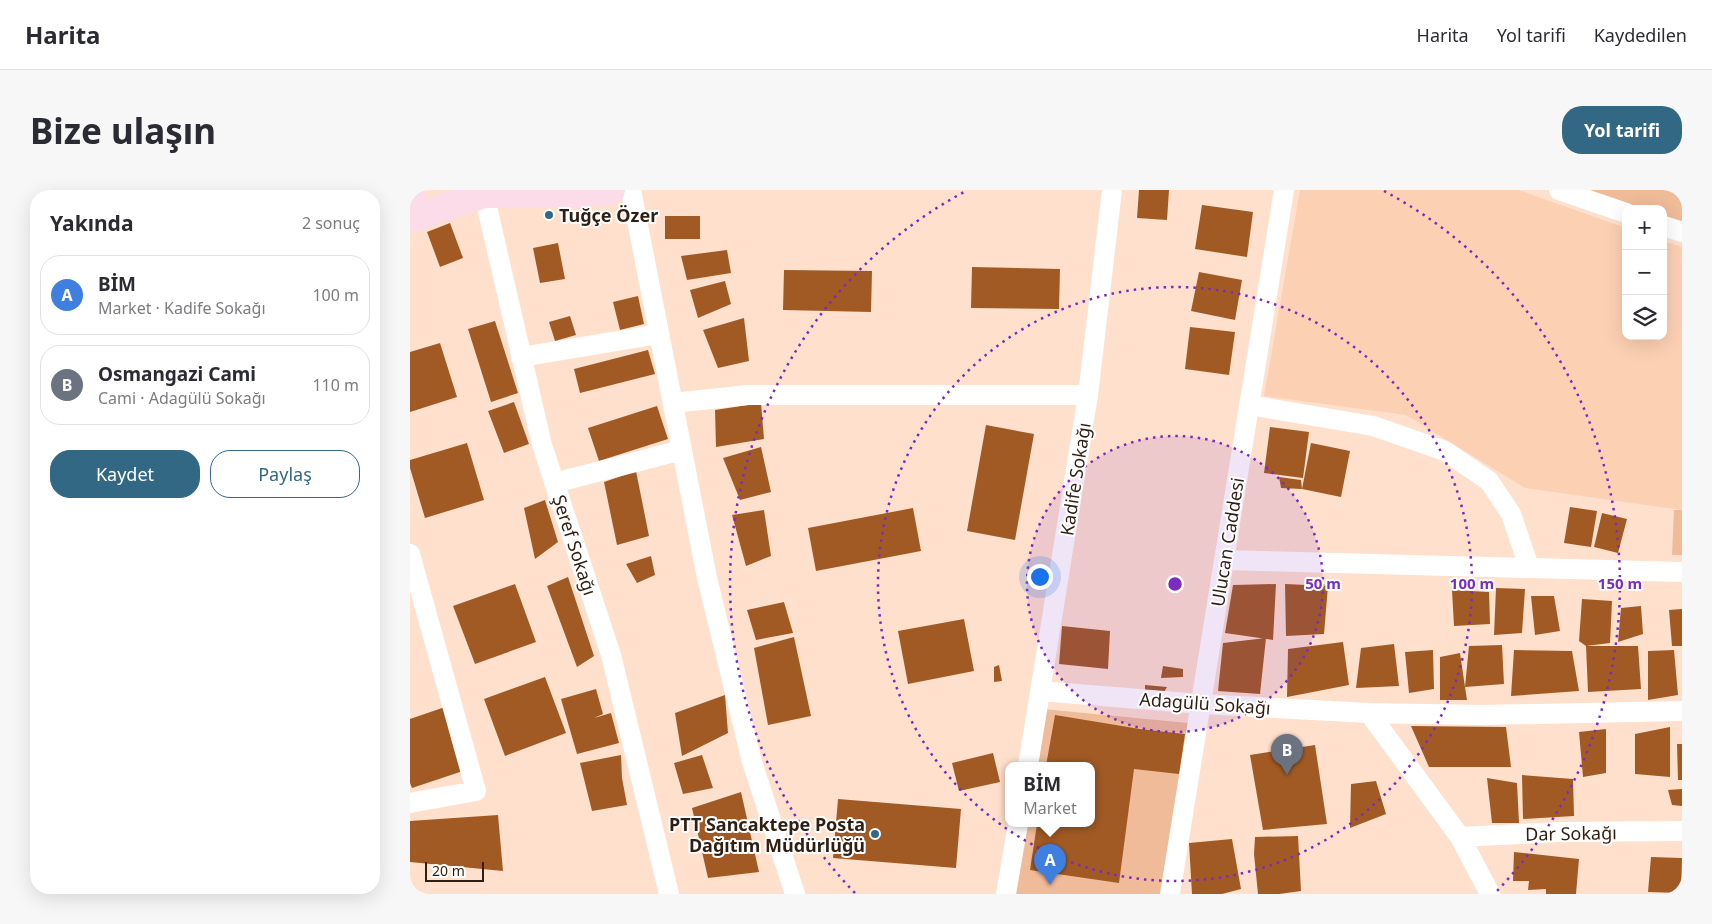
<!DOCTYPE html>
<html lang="tr">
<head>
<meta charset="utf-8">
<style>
  :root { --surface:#fff; --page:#f7f7f7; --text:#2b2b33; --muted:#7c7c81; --line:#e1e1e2; --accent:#336884 }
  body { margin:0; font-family:"Noto Sans",sans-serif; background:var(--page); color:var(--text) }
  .controls { position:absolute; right:15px; top:15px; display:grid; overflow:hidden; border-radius:10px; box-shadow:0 5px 20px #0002 }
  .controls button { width:45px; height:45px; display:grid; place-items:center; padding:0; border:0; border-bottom:1px solid var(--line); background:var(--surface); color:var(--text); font:25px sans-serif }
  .scale { position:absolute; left:15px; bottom:12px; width:59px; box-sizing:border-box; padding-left:5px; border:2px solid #301e12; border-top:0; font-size:14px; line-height:18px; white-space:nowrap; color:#301e12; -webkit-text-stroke:4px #fff; paint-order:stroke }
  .you { position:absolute; left:629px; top:386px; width:18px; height:18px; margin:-12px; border:4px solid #fff; border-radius:50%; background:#1a73e8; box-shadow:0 0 0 8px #1a73e833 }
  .badge { display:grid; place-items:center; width:32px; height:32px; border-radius:50%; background:var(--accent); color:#fff; font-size:16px; font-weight:700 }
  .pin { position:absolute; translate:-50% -41px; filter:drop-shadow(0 1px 2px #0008) }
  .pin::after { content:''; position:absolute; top:26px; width:18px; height:15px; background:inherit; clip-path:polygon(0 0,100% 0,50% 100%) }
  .popup { position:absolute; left:595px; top:572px; width:90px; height:65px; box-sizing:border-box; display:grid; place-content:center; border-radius:10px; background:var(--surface); filter:drop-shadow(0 1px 4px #0005); font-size:16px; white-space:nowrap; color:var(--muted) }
  .popup b { font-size:19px; color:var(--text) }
  .popup::after { content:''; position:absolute; left:50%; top:100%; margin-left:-10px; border:10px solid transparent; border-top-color:var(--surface) }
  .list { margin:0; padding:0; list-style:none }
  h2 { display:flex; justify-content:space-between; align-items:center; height:65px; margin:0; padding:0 20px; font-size:21px }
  h2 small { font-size:16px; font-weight:400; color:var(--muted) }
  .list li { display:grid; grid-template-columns:32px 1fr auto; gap:15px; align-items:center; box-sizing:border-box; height:80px; margin:0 10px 10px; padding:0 10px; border:1px solid var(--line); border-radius:20px }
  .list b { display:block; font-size:19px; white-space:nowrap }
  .list p { margin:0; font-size:16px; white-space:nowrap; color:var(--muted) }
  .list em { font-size:16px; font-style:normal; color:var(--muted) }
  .actions { display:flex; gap:10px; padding:15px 20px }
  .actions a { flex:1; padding:11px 0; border:1px solid var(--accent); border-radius:20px; text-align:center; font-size:18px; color:var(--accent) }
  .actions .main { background:var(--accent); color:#fff }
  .icon { flex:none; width:28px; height:28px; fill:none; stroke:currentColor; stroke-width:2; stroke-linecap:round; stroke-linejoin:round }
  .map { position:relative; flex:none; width:1272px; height:704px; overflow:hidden; border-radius:20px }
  header { display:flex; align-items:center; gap:30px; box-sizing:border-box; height:70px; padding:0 25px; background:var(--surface); border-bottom:1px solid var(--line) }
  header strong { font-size:24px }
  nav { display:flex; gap:28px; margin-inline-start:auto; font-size:18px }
  .intro { display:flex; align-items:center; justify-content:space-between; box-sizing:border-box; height:120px; padding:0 30px }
  h1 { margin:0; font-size:35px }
  .button { padding:12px 22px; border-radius:20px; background:var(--accent); color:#fff; font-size:18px; font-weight:700 }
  main { display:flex; gap:30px; padding:0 30px }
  aside { flex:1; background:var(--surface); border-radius:20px; box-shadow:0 5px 20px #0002 }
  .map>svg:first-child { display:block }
  .built { fill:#fcd0b3 }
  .green { fill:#efbb99 }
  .building { fill:#a15a24 }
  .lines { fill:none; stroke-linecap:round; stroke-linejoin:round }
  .minor { stroke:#fff; stroke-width:20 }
  .primary { stroke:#fbdce8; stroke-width:28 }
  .ring { fill:none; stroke:#7b2cbf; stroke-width:2.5; stroke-dasharray:2.5 5 }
  .poi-dot { fill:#336884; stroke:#fff; stroke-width:2 }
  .labels { text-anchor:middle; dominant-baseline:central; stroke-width:4; stroke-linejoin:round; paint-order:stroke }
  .poi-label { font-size:18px; font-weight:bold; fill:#301e12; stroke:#fff; text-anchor:start }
  .street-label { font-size:18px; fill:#301e12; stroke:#fff }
  .centre { fill:#7b2cbf; stroke:#fff; stroke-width:2.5 }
  .ring-label { font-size:15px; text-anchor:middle; font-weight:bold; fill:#7b2cbf; stroke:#fff; stroke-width:4; stroke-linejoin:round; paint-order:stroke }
</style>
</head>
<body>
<header>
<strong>Harita</strong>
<nav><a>Harita</a><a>Yol tarifi</a><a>Kaydedilen</a></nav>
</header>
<div class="intro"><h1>Bize ulaşın</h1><a class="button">Yol tarifi</a></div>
<main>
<aside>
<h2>Yakında<small>2 sonuç</small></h2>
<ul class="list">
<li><span class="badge" style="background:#3f7fe0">A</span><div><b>BİM</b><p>Market · Kadife Sokağı</p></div><em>100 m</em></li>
<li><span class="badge" style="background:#6b7280">B</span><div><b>Osmangazi Cami</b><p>Cami · Adagülü Sokağı</p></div><em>110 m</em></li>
</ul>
<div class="actions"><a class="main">Kaydet</a><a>Paylaş</a></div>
</aside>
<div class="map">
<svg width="1272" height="704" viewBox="0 0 1272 704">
  <rect width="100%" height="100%" fill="#fee0cd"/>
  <!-- built -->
  <path class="built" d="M890,0H1108L1216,38V146H1253V51L1272,57V320L1115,298L996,225L854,206Z"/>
  <!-- green -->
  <path class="green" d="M1179,0H1272V31L1253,25V19H1235Z
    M1264,320H1272V365H1262Z
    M633,519L778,533L757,704H604L615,634H681V576H624Z"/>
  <!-- building -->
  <path class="building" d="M729,0H759L757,30L727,28Z
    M792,15L843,22L837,67L785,59Z
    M255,26H290V49H255Z
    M40,33L53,68L30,77L17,42Z
    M148,53L155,89L130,93L123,58Z
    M317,60L321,83L277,90L271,66Z
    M562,77L650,79L649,119L561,118Z
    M374,80L462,81L461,122L373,120Z
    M789,82L832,90L825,130L781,121Z
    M315,91L321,114L288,128L280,100Z
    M228,106L234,134L210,140L203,112Z
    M160,126L166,145L145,151L139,132Z
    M334,128L339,171L308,178L293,140Z
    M85,131L108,203L81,212L58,139Z
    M780,137L825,142L819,185L775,179Z
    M30,153L47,207L0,222V162Z
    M238,160L245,184L170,203L164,179Z
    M104,212L119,254L94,263L78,221Z
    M351,213L354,249L306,257L305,220Z
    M247,216L258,249L189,271L178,238Z
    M576,235L624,244L605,350L557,341Z
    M860,237L899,242L893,288L854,283Z
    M57,253L74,310L15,328L0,278V270Z
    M901,253L940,261L931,307L892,299Z
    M351,257L361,302L330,310L313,268Z
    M226,281L239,346L207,355L194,292Z
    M869,287L891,290L892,299L871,298Z
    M135,310L148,352L125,369L114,318Z
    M1160,317L1187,321L1181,357L1154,353Z
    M503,318L511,361L406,381L398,338Z
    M354,320L361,366L336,376L322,325Z
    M1192,323L1217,329L1208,363L1184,357Z
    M241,366L245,385L227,393L216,374Z
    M158,387L184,466L167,477L137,396Z
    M105,394L126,452L65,474L43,416Z
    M866,394L863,450L815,443L823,395Z
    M875,394L918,396L914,444L876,446Z
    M1086,398L1115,399L1112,443L1084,445Z
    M1042,400L1079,402L1080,434L1044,436Z
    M1121,406H1144L1150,441L1125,445Z
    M1172,409L1202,411L1200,453L1176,456L1169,451Z
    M374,412L383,443L346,450L337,420Z
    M1231,416L1233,444L1208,452L1211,418Z
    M1272,419V456H1262L1259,420Z
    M554,429L564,481L498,494L488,441Z
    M652,436L700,441L698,479L649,474Z
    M384,447L401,526L358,535L344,458Z
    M856,448L850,504L808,501L813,453Z
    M933,452L939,495L877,507L878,459Z
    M984,454L989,496L946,498L951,458Z
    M1092,455L1094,494L1055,497L1057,510H1030V467L1050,463L1055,497L1059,456Z
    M1176,456H1228L1231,499L1178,502Z
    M1023,460L1024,499L999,503L995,462Z
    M1104,460L1162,461L1169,501L1101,506Z
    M1264,460L1268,505L1238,510V461Z
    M589,475L592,491L584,492V477Z
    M753,476L773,479V487L751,488Z
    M135,487L156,543L95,566L74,509Z
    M735,495L757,497L753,504L735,505Z
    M186,499L193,524L184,528L201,523L209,553L167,564L151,509Z
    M315,505L318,543L272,566L265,523Z
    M35,517L56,580L2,598L0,593V529Z
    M645,525L730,539L775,544L769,584L724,579L709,693L620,680L627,634H681V576H636Z
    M1001,536L1096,537L1101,577H1019Z
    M1260,537V587L1225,584V544Z
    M1196,539V583L1173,587L1169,542Z
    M1267,554H1272V590H1268Z
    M905,555L917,634L853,640L840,565Z
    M583,563L590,592L549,601L542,573Z
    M211,565L212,588L217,615L182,621L170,573Z
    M292,565L303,598L273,604L264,573Z
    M1112,585L1163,589L1164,626L1113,629Z
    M1077,588L1107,593L1109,633H1082Z
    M966,591L976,624L940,638L941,594Z
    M1272,599V616L1262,615L1258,600Z
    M331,602L349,682L298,688L282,618Z
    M428,609L551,619L546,678L423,668Z
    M88,625L93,681L0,672V631Z
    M888,646L891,701L869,704H848L844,664L845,647Z
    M822,649L831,699L812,704H782L779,653Z
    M1104,662L1169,669L1166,704H1136V699L1118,700L1119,691H1103Z
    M1241,667L1272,668L1271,703L1238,702Z"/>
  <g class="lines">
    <!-- minor -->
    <path class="minor" d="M221,0L297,388L342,572L385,704
      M1149,0L1216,23
      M74,4L132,255L201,465L259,704
      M1253,36L1272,42
      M111,167L249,144
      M263,213L338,205H678
      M839,215L963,236L1035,261L1079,291L1101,324L1119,377
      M144,293L272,260
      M0,364L66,601L0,613
      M814,370L1272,382
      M630,501L791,514L959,523
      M618,576L678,205L702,0
      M1050,647L1149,642L1272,641
      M596,704L608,634
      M760,704L874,0
      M1080,704L1050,647L959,523L1071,525L1272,521"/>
    <!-- primary -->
    <path class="primary" d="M0,1L2,0
      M0,29L74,4H168L201,0"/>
  </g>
  <!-- distance rings -->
  <circle cx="765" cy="394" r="148" fill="#7b2cbf" fill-opacity=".12"/>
  <g class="ring">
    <circle cx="765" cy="394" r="148"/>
    <circle cx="765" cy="394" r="297"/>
    <path d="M445 703A445 445 0 0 1 556 1M974 1A445 445 0 0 1 1085 703"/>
  </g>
  <!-- markers -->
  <g class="poi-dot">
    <circle cx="139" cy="25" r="5"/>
    <circle cx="465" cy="644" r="5"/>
  </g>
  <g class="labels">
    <!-- poi labels -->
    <g class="poi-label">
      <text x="149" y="25">Tuğçe Özer</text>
      <text x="455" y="634" text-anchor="end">PTT Sancaktepe Posta<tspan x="455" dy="21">Dağıtım Müdürlüğü</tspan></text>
    </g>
    <!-- street labels -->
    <g class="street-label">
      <text transform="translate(665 289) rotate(-81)">Kadife Sokağı</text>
      <text transform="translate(817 352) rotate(-81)">Ulucan Caddesi</text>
      <text transform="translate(165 355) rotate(72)">Şeref Sokağı</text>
      <text transform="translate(795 513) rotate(4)">Adagülü Sokağı</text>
      <text transform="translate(1161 643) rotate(-1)">Dar Sokağı</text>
    </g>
  </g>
  <circle cx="765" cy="394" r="8" class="centre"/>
  <g class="ring-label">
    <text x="913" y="399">50 m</text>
    <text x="1062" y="399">100 m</text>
    <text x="1210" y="399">150 m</text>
  </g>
</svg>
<div class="controls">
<button>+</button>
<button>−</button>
<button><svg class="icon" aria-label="layers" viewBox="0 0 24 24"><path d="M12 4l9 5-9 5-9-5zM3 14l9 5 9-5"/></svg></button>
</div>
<div class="scale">20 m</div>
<div class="you"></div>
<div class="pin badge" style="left:640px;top:695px;background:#3f7fe0">A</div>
<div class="popup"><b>BİM</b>Market</div>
<div class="pin badge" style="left:877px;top:585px;background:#6b7280">B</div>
</div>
</main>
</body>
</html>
